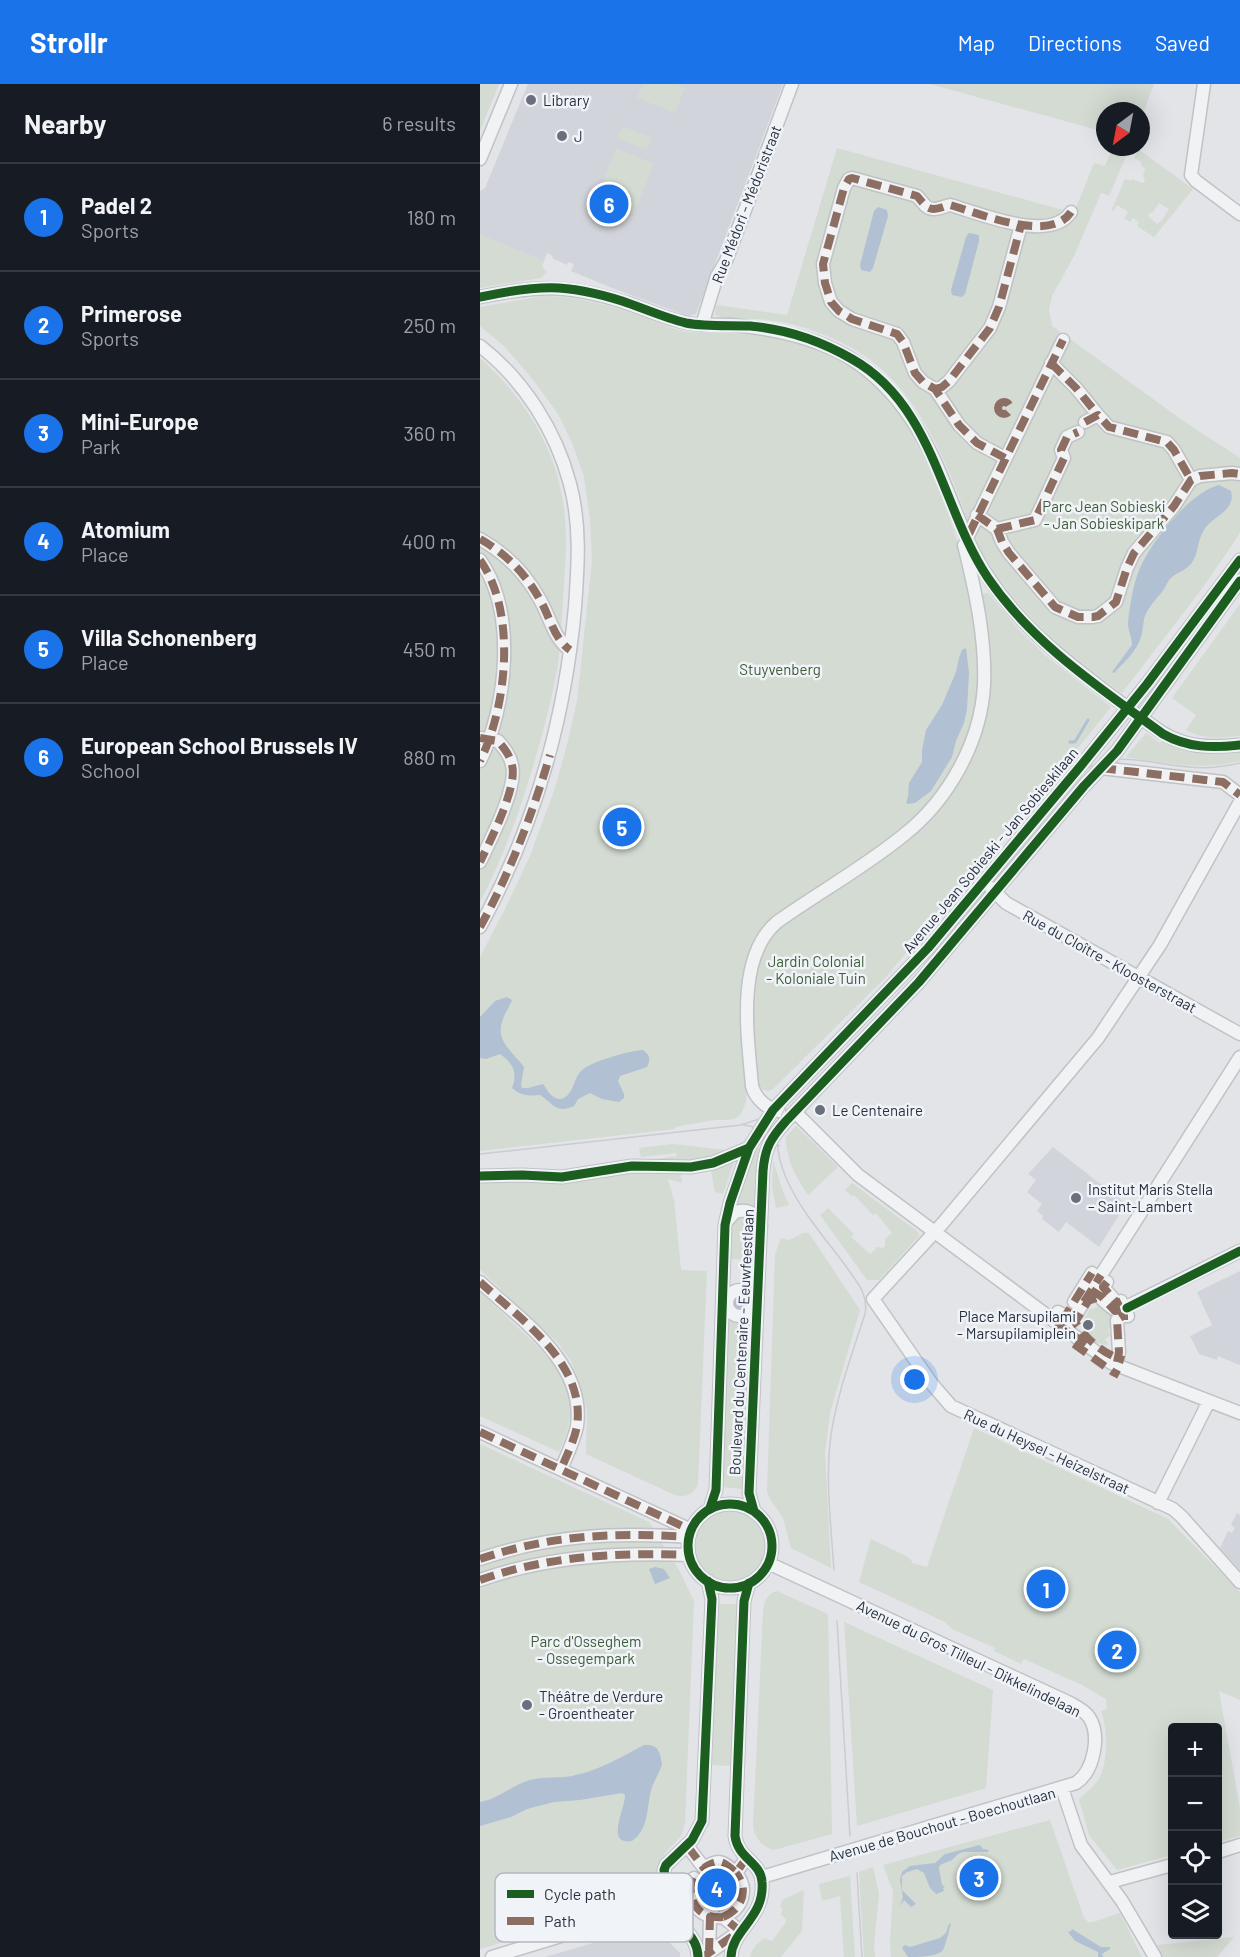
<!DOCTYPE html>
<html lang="en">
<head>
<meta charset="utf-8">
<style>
  :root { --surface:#171b24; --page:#20242c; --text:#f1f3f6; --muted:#9ea1a6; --line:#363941; --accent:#1a73e8 }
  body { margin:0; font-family:Barlow,sans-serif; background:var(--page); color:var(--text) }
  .controls { position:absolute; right:18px; bottom:18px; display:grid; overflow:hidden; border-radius:6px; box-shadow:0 6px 24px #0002 }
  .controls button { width:54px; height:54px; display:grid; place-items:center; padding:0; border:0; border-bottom:2px solid var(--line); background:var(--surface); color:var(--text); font:30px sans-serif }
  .compass { position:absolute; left:616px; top:18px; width:54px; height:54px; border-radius:50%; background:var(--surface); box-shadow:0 6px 24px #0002; rotate:212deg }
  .you { position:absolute; left:435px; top:1296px; width:21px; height:21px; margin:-15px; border:4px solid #fff; border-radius:50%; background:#1a73e8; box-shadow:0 0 0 9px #1a73e833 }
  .badge { display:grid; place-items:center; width:39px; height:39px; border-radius:50%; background:var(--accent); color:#fff; font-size:20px; font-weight:700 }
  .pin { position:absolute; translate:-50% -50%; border:3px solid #fff; box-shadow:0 2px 6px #0006 }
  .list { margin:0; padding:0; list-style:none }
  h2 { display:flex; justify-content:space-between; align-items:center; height:78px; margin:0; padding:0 24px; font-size:26px }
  h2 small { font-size:20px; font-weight:400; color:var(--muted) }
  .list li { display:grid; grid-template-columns:39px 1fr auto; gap:18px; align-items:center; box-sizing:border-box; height:108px; padding:0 24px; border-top:2px solid var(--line) }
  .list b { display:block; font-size:22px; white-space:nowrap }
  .list p { margin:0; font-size:20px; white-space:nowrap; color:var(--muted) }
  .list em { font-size:20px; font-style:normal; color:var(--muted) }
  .icon { flex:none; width:33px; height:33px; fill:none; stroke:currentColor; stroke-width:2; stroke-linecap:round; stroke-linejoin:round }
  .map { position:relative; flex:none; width:760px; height:1873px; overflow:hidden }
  header { display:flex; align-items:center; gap:36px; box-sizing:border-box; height:84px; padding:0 30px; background:var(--accent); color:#fff }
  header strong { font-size:28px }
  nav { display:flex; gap:33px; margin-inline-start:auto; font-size:21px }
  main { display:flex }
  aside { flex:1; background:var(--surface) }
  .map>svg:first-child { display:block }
  .built { fill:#d1d4da }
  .green { fill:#d3dbd3; fill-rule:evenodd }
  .water { fill:#b1c0d2 }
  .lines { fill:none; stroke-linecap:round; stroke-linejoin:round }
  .stream { stroke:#b1c0d2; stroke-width:3 }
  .minor-casing { stroke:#c0c2c5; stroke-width:15 }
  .minor { stroke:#f1f2f4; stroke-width:12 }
  .tram { stroke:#cbcccf; stroke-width:1.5 }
  .minor-bridge-casing { stroke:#c0c2c5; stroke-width:15; stroke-linecap:butt }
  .minor-bridge { stroke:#f1f2f4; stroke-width:12 }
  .quiet { stroke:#8d6e63; stroke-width:8; stroke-dasharray:15 8; stroke-linecap:butt }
  .cycleway-casing { stroke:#f0f3f7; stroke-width:13 }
  .cycleway { stroke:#1b5e20; stroke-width:9 }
  .poi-dot { fill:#6a707b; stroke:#f0f3f7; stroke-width:2 }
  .labels { text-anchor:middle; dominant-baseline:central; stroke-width:5; stroke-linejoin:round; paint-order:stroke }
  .poi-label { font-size:15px; fill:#293141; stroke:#f0f3f7; text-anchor:start }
  .street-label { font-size:15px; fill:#293141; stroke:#f0f3f7 }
  .park-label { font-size:15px; fill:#3d5c37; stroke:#f0f3f7 }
  .key { fill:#f0f3f7; stroke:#b4b9c0; stroke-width:1.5 }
  .key-label { font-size:16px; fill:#293141 }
</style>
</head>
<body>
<header>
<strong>Strollr</strong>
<nav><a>Map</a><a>Directions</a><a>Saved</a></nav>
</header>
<main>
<aside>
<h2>Nearby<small>6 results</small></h2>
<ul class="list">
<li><span class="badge">1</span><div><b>Padel 2</b><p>Sports</p></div><em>180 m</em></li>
<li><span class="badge">2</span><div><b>Primerose</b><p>Sports</p></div><em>250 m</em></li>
<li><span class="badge">3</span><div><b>Mini-Europe</b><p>Park</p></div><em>360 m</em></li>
<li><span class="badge">4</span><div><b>Atomium</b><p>Place</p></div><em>400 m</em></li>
<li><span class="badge">5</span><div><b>Villa Schonenberg</b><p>Place</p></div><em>450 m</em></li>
<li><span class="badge">6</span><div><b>European School Brussels IV</b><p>School</p></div><em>880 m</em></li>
</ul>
</aside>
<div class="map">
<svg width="760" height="1873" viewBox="0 0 760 1873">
  <rect width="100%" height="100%" fill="#e2e4e7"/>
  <!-- built -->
  <path class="built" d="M48,0H303L216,230L208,232L132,204L91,187L94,180L88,178L87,181L72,174L73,172L67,169L64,177L0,151V107L5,104Z
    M573,1063L646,1120L619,1163L586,1138L579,1148L562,1135L563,1132L557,1127L562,1120L547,1108L556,1096L548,1090Z
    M760,1187V1281L738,1272L737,1276L719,1270L710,1252L732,1241L717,1208Z
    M757,1429L760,1431V1486L740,1464L748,1447L752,1449L755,1444L751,1441Z
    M154,1847L164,1848L190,1859L200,1869V1873H65Z"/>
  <!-- green -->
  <path class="green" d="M0,0H19L0,47Z
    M163,0H196L205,4L195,29L157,14Z
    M450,0H674L661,35V27H625V48Z
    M142,42L172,54L167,66L137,54Z
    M633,63H650L629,112L621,109L594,172L572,212L569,225L572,242L702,336L760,374V448L758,452L724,502L642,609C581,564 536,529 498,461C489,445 485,427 478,410C458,358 430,302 382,270C355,253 321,240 289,236C273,234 250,237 235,231L236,221L307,231L357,64L594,129L614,79L625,82Z
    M136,64L174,80L154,130L116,115Z
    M658,65L713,105L674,153L657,142L659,138L653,134L650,138L644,134L648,128L637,121L633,127L632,125L645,95L651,97L652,95L662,99L664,98L665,95L663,92L665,85L661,80L662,78L654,74ZM679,119L689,125L682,136L677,140L668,132L670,128L672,129Z
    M0,151L64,177L62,183L67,188L61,194L0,204Z
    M63,212C96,212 129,221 161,232C175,237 189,244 204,247C218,250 234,248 249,249C293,251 341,261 378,287C455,340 508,523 497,613C493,647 478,678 460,706C436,742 398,762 363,786C338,803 313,820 289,838C269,861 262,893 259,924C257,947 281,1024 254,1035C250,1036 241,1036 236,1036C223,1038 209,1040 195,1043V1045L0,1067V873L25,825L50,772L75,704L87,661L97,617L112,477L110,435L104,393L93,361L78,330L54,297L25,263L0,242V223Z
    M0,274C37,307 68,351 79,399C89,437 86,474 83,513C82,532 81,552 79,572C76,597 69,623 63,647C47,706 28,765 0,818Z
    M508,509L541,548L566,572L631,623L595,668L405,894L293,1005L289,1007L280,1005L278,1001C275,950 261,892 295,847L432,752L449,737L466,716L480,694L500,650L501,510Z
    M760,520V652C740,654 724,656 706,646L716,631L692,614Z
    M666,649L680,659L682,656C711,669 729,669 760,667V677C719,687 687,679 646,673Z
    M316,1042L358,1083L328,1111C316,1094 306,1075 306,1053Z
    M193,1060L244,1066L247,1070L230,1077L97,1089L39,1087L97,1086L197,1072L196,1069L161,1073L159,1064Z
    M275,1062L283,1066L278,1128L254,1125Z
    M250,1073L254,1079L243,1110L235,1108L230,1081Z
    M293,1076L302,1105L309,1121L296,1124L292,1104Z
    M200,1085L202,1099L188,1095L194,1116L201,1186L227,1187L218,1400C214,1410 206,1414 195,1411L106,1370L107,1328L102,1306L91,1277L78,1259L0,1186V1094Z
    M372,1099L438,1148L439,1152L399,1196H387L340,1131L348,1124L374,1150L371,1153L390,1170L395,1166L396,1163L403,1164L405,1162V1155L412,1149L396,1129L393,1131L374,1111L372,1112L365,1106Z
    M258,1131L275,1136L273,1176L250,1175L252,1147L249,1144Z
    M323,1149H329L380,1226L350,1329L345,1369L351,1484L311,1464L303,1434L290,1415L287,1407L295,1171L301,1154L309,1156Z
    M0,1208C16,1223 32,1238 48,1253C86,1289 104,1317 79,1368L0,1332Z
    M618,1220L621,1225L625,1222L633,1229L631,1233L633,1239L628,1247L631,1251L624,1256L628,1258L627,1261L617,1259L602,1243V1238L610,1225L616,1224Z
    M249,1229C258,1236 261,1236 270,1229L263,1405L242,1403Z
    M494,1344L688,1435L760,1508V1616L739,1607L760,1724V1752L738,1758V1644H692V1771L637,1786L609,1751L599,1715C604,1710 611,1705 616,1699C629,1683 628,1645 621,1627L627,1625L626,1615L602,1601L544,1575L541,1580L514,1567L515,1564L472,1545L465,1538L379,1498L391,1455L428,1473L433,1479L447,1483Z
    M0,1360L169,1438L199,1486L214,1517L205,1739L201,1752L185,1769L167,1815L0,1865Z
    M252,1426C299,1432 293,1500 249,1497C203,1494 204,1428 252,1426Z
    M297,1507L348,1530L352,1750L294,1766C282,1763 275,1754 273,1742L283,1528C284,1518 287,1509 297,1507Z
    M238,1520H258L251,1682L232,1681Z
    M364,1538L513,1606L506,1704L377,1742Z
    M570,1736L604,1834L608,1838H613L640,1829L662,1873H411L410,1858L413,1807L403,1781Z
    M393,1783L399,1810L394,1861L395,1873H384L379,1788Z
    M370,1792L375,1873H364L360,1812L342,1817L339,1800Z
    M324,1806L322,1847L301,1873H270C271,1866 279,1857 285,1854L292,1857L306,1838V1835L301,1831L302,1824L300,1823L302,1816Z
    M754,1853L737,1873H683L677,1861Z"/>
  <!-- water -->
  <path class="water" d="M398,123L407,126L408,132L393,184L390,188L381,186L380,181L394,127Z
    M489,149L499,151V157L485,210L482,213L472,211L471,206L486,153Z
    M739,401L751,407C756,428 733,431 724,446C717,456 719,470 711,480C706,486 698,488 692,493C687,497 686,503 682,508C677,514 672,519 668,526C662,535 664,543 661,553C657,567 644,578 634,589L632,588L652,561C652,553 648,547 648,539C650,521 653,500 660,484C672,457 710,408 739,401Z
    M486,564L489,589L487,625L484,639L476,657L472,673L451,707L435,719L428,720L426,719L428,713L429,699L442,678V666L446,646L462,621L476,588L479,574L482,566Z
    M27,913L32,916C29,924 24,930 22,938C16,958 33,968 44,983L41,1001L42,1004H48L63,1000C67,1005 73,1019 84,1014C94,1008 94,994 101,987C111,977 149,967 163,966C170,971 171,975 167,983L140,992L138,997L144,1010V1014L139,1018L122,1015L110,1009L98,1015L94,1022C76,1030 74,1020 60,1011C49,1012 41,1012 32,1004C38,988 33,979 20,970L6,975L0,974V933L15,917Z
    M249 1219a11 11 0 1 1 22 0a11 11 0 1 1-22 0Z
    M175,1483L184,1485L190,1494L175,1500L169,1485Z
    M164,1661C178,1660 180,1667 182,1680C180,1688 175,1695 172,1703C166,1722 170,1744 152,1757C124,1762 146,1723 145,1711L142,1709L100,1716L74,1718L47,1725L31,1733L0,1742V1718C19,1715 32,1701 50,1696C65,1692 81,1695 96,1691C120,1686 143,1672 164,1661Z
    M500,1761L503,1765L509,1766L508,1768H483L478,1770L472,1776L460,1781L459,1784L462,1801L465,1803L463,1804L464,1807L456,1810L450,1804L444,1789L437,1785L427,1788L422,1792V1806L436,1820L431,1823L424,1816L420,1822L423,1813L420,1796L422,1788L430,1782L455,1779L465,1770Z
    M471,1839C470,1843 465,1865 462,1867C456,1873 436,1873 428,1873L422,1864L425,1861L430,1863L460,1854L466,1849L469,1840Z
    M592,1845L621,1863H630V1865L622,1870L623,1873H618V1868L595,1857L588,1848L591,1847Z"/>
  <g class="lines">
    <!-- stream -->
    <path class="stream" d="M590,658H595L608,636"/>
    <!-- minor casing -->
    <g class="minor-casing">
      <path id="minor" d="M724,0L711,91L716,97L760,130
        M0,75L31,0
        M0,213C60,201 88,200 147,219C166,225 187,235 207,239C221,242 237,240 252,241C287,244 321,250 353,265C409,291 443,345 465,401C478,432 488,463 507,491C540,543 588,579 637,616
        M222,241L237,192L246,177L312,0
        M0,262C44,296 76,347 90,400C101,441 98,482 95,523C85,635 54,744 0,843
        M571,279L596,304L618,331
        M455,305L462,303L469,297L510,244L519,223L541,141
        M605,338L618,331L629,343L687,358L694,366L711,396
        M525,374L497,359L479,341L455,305L443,298L435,289L423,258L417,250L372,235L359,227L351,218L345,199L343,180L364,104L369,95L372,94L437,112C439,114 441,117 443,119C451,130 461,123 470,121C499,129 570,160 591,128
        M497,431L517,445L522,458L529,469L575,523L598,533H613L618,532L636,518L647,484L654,469L694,422L711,396L720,392L752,389L760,390
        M517,445L555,436L584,374L581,366L587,353L598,348
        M489,450L583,256
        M0,455C25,469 45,489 59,514C70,532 73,554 90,566
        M0,476C37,528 27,623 0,677
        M671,641C701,664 724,664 760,661
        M0,654L18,657C24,664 30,671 32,681C38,703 10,757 0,778
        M621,684L743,698L760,711
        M760,718L680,861L618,954L462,1140L393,1215L452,1300L471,1322L693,1425L702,1433L760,1498
        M511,804L526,819L760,950
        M299,1027C287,1025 275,1014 272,1002C268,953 255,874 297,838C339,808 385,783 425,750C469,715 501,657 504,601C506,555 495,505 484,461
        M315,1028L378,1091L631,1279L760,1329
        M0,1092L42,1091L82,1093L152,1082L211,1083L233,1079L269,1064
        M246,1138L255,1128C268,1124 276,1130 281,1142
        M0,1198C40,1235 106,1279 97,1342C94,1357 87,1371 81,1385
        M627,1198L623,1203L637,1219L641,1217
        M611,1206C621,1212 628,1224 638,1227L760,1167
        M247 1219a13 13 0 1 1 26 0a13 13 0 1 1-26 0Z
        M594,1218L612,1189
        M578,1228L589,1234
        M586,1246L760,973
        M637,1278L639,1268L637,1236L643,1232H648
        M0,1348L211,1446
        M678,1419L729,1317
        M208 1462a42 42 0 1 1 84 0a42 42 0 1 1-84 0Z
        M230,1424L236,1406L245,1141L250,1119L269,1064L293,1026L448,864L599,684L667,600L760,476
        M274,1427L269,1409L283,1087C285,1063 291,1054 306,1037L439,898L604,702L637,667L760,497
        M0,1475C70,1451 136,1448 209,1453
        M0,1496C67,1472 139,1468 209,1471
        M582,1704L601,1761L642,1817L675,1873
        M208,1763L224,1784C239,1774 243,1777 256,1789L265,1776
        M738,1768L760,1761
        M236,1784L237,1790L240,1785
        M282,1793L596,1699C614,1687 621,1651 609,1633C604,1626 597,1623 590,1619L288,1479
        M214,1794C204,1816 220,1836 243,1833L260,1847L223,1873
        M630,1798L692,1781
        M243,1833C263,1825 269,1805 256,1789
        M229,1869L230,1833L234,1828
        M12,1873L127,1838L191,1816
        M218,1873C218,1855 204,1847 197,1832C190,1818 187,1801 184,1786L186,1781L212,1756L222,1737L232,1515L228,1497
        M251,1873C252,1845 285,1834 282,1798C281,1778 258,1775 255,1752L264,1517L269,1499"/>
    </g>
    <!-- minor -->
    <use href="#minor" class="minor"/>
    <!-- tram -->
    <path class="tram" d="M306,1022C275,1078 334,1139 365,1181C376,1197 389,1210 385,1230C372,1270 357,1310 351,1351C345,1395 351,1441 354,1486
      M264,1041C279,1043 291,1049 299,1062
      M0,1070L261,1041L288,1032L305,1020L423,900L608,684C637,666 676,681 709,683C726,685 743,683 760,679
      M357,1537L370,1752
      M377,1789L382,1873"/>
    <!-- minor-bridge casing -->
    <g class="minor-bridge-casing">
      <path id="minor-bridge" d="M637,616L671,641"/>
    </g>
    <!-- minor-bridge -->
    <use href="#minor-bridge" class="minor-bridge"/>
    <!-- quiet -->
    <path class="quiet" d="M571,279L596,304L618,331
      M455,305L462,303L469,297L510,244L519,223L541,141
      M518 324a6 6 0 1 1 12 0a6 6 0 1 1-12 0Z
      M605,338L618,331L629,343L687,358L694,366L711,396
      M525,374L497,359L479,341L455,305L443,298L435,289L423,258L417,250L372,235L359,227L351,218L345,199L343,180L364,104L369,95L372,94L437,112C439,114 441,117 443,119C451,130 461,123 470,121C499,129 570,160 591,128
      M497,431L517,445L522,458L529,469L575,523L598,533H613L618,532L636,518L647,484L654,469L694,422L711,396L720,392L752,389L760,390
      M517,445L555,436L584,374L581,366L587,353L598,348
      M489,450L583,256
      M0,455C25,469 45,489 59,514C70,532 73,554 90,566
      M0,476C37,528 27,623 0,677
      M0,654L18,657C24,664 30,671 32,681C38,703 10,757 0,778
      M621,684L743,698L760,711
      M0,843C30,789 52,731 70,671
      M0,1198C40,1235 106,1279 97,1342C94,1357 87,1371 81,1385
      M627,1198L623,1203L637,1219L641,1217
      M611,1206L622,1213L635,1227L647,1224
      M616,1214L608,1217L595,1238C606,1255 624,1271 644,1276
      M604,1218L621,1191
      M582,1237L612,1189
      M576,1239L606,1260
      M594,1260L633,1288L639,1291
      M637,1278L639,1268L637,1236L643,1232H648
      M0,1348L211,1446
      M0,1475C70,1451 136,1448 209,1453
      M0,1496C67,1472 139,1468 209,1471
      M208,1763L224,1784C239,1774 243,1777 256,1789L265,1776
      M236,1784L237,1790L240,1785
      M214,1794C204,1816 220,1836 243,1833L260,1847L223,1873
      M243,1833C263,1825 269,1805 256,1789
      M229,1869L230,1833L237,1825"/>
    <!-- cycleway casing -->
    <g class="cycleway-casing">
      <path id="cycleway" d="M0,213C58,201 85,199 142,217C163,224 185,234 206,239C227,243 249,241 270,242C305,245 341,257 372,275C454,321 461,424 508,494C553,560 620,604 683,650C708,664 732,664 760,661
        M0,1092L42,1091L82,1093L152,1082L211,1083L233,1079L269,1064
        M647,1224L760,1167
        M208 1462a42 42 0 1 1 84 0a42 42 0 1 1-84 0Z
        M230,1424L236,1406L245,1141L250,1119L269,1064L293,1026L448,864L599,684L667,600L760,476
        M274,1427L269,1409L283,1087C285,1063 291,1054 306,1037L439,898L604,702L637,667L760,497
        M218,1873C218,1855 204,1847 197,1832C190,1818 187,1801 184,1786L186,1781L212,1756L222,1737L232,1515L228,1497
        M251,1873C252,1845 285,1834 282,1798C281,1778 258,1775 255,1752L264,1517L269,1499"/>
    </g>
    <!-- cycleway -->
    <use href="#cycleway" class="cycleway"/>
  </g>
  <!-- markers -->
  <g class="poi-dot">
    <circle cx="51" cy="16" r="6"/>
    <circle cx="82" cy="52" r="6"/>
    <circle cx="340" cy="1026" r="6"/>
    <circle cx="596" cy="1114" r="6"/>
    <circle cx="608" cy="1241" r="6"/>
    <circle cx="47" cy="1621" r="6"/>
  </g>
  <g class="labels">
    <!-- poi labels -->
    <g class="poi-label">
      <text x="63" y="16">Library</text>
      <text x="94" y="52">J</text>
      <text x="352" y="1026">Le Centenaire</text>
      <text x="608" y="1105">Institut Maris Stella<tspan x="608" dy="17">– Saint-Lambert</tspan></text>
      <text x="596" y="1232" text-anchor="end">Place Marsupilami<tspan x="596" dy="17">- Marsupilamiplein</tspan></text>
      <text x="59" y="1612">Théâtre de Verdure<tspan x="59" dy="17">- Groentheater</tspan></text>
    </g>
    <!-- street labels -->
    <g class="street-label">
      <text transform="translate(266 120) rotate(-69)">Rue Médori - Médoristraat</text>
      <text transform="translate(510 766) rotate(-50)">Avenue Jean Sobieski - Jan Sobieskilaan</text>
      <text transform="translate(630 877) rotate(29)">Rue du Cloître - Kloosterstraat</text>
      <text transform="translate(261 1258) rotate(-87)">Boulevard du Centenaire - Eeuwfeestlaan</text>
      <text transform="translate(567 1367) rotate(25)">Rue du Heysel - Heizelstraat</text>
      <text transform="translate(489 1574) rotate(26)">Avenue du Gros Tilleul - Dikkelindelaan</text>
      <text transform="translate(462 1740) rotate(-16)">Avenue de Bouchout - Boechoutlaan</text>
    </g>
    <!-- park labels -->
    <g class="park-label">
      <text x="624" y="422">Parc Jean Sobieski<tspan x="624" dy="17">- Jan Sobieskipark</tspan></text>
      <text x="300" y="585">Stuyvenberg</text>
      <text x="336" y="877">Jardin Colonial<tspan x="336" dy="17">- Koloniale Tuin</tspan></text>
      <text x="106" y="1557">Parc d'Osseghem<tspan x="106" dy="17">- Ossegempark</tspan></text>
    </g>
  </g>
  <!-- legend -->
  <rect x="15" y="1789" width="198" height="69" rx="9" class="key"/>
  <rect x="27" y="1806" width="27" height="8" fill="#1b5e20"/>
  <rect x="27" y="1833" width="27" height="8" fill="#8d6e63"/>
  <g class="key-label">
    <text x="64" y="1816">Cycle path</text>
    <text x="64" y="1843">Path</text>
  </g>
</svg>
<div class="controls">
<button>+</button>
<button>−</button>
<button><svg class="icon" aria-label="locate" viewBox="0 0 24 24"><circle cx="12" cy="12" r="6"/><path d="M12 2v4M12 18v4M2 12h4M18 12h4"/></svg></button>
<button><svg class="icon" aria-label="layers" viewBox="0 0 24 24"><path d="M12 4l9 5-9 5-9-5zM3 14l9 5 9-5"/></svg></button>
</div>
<svg class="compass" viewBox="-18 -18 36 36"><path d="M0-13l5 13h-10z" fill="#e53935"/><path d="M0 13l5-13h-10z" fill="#9ea1a6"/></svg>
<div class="you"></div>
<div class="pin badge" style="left:566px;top:1505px">1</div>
<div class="pin badge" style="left:637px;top:1566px">2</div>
<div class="pin badge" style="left:499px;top:1794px">3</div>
<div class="pin badge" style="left:237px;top:1804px">4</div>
<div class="pin badge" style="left:142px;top:743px">5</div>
<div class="pin badge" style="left:129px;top:120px">6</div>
</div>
</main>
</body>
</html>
